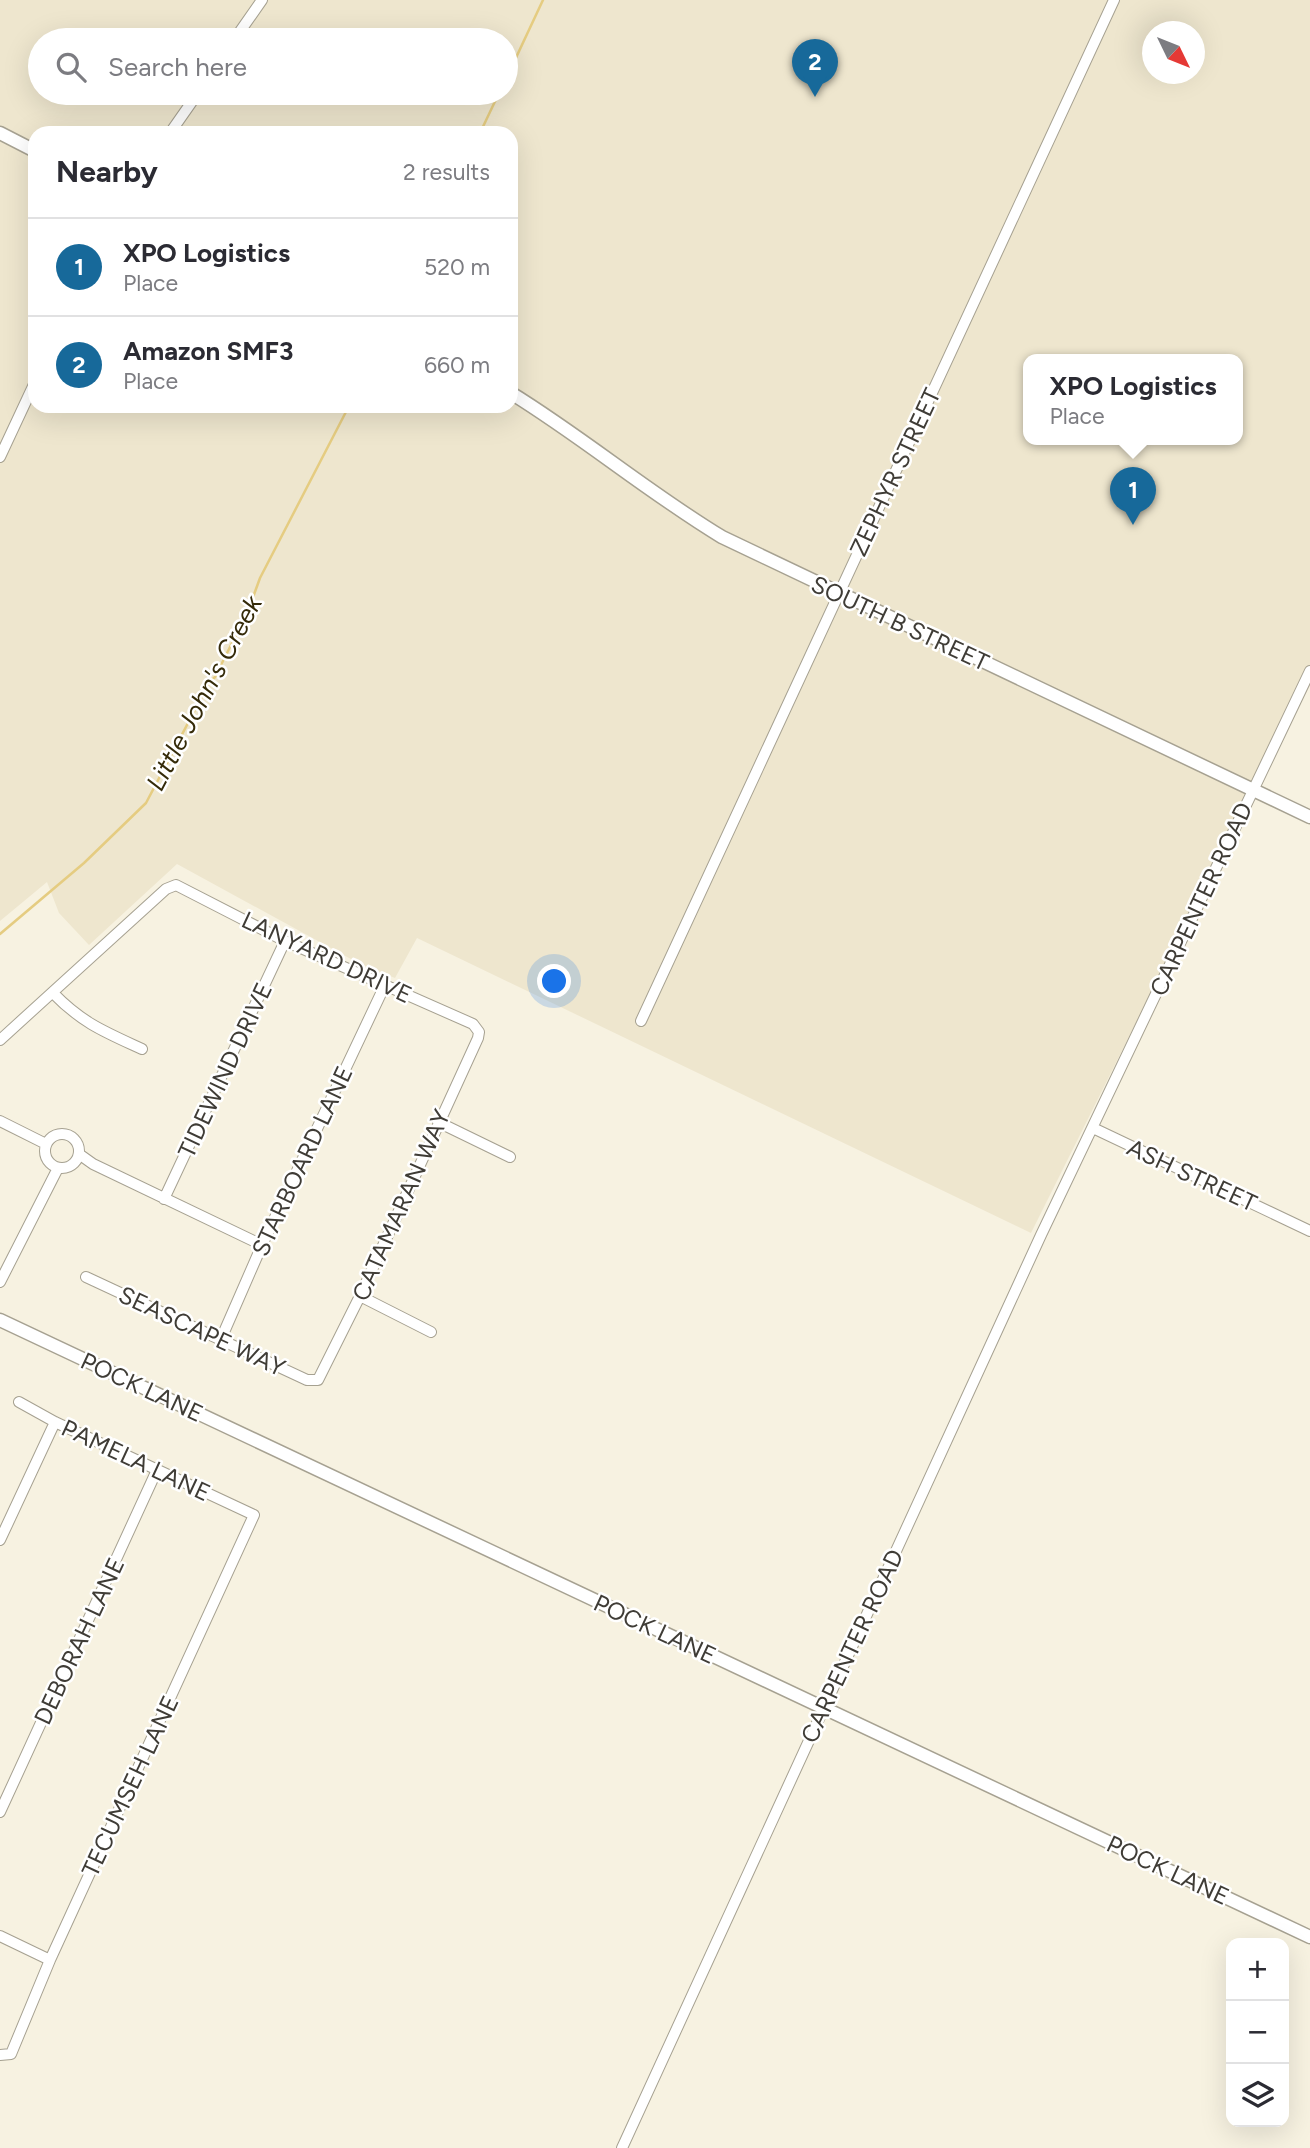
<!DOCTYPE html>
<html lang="en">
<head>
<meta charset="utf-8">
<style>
  :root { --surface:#fff; --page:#f7f7f7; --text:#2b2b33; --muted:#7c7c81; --line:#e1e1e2; --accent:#17699a }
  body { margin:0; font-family:Figtree,sans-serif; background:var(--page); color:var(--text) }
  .controls { position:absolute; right:21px; bottom:21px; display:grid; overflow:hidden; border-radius:14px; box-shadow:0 7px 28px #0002 }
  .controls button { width:63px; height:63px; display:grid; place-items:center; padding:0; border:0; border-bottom:2px solid var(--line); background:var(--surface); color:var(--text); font:35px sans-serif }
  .compass { position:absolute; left:1142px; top:21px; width:63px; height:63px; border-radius:50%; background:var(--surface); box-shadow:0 7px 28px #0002; rotate:133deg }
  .you { position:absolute; left:555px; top:982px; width:24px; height:24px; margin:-18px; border:5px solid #fff; border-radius:50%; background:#1a73e8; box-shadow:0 0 0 10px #1a73e833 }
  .badge { display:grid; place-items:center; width:46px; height:46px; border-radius:50%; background:var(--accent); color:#fff; font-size:23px; font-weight:700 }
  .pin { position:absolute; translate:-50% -58px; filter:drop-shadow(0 2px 4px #0008) }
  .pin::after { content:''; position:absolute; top:37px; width:24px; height:21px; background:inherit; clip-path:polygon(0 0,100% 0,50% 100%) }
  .popup { position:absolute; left:1023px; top:354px; width:220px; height:91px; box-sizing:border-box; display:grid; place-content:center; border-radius:14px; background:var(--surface); filter:drop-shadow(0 2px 5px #0005); font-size:23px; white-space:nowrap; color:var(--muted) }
  .popup b { font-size:26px; color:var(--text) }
  .popup::after { content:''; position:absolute; left:50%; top:100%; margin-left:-14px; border:14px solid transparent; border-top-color:var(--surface) }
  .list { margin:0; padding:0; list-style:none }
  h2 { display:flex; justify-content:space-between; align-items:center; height:91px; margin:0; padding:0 28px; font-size:30px }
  h2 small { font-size:23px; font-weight:400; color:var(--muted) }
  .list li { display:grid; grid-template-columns:46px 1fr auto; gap:21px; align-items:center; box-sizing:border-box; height:98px; padding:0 28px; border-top:2px solid var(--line) }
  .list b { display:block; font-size:26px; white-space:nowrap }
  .list p { margin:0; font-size:23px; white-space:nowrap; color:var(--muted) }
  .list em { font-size:23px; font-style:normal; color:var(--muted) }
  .icon { flex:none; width:38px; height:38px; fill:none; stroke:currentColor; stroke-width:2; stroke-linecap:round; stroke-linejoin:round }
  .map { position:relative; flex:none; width:1310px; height:2148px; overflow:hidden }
  .search { position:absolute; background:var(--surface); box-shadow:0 7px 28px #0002; left:28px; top:28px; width:490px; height:77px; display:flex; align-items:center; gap:18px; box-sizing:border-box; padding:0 24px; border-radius:38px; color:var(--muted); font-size:26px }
  .panel { position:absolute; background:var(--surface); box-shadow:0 7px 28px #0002; left:28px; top:126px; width:490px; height:287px; border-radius:21px }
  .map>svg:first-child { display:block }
  .built { fill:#eee6ce; fill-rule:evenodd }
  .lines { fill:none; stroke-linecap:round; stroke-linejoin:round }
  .stream { stroke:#e5cc81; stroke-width:2.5 }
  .minor-casing { stroke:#a6a191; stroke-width:12 }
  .tertiary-casing { stroke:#a6a191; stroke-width:15 }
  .minor { stroke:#fff; stroke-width:10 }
  .tertiary { stroke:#fff; stroke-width:12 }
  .labels { text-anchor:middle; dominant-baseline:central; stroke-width:5; stroke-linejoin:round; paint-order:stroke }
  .street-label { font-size:24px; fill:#3f3c36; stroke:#fff }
  .water-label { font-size:26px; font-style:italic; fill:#352b09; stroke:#fff }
</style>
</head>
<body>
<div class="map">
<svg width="1310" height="2148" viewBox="0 0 1310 2148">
  <rect width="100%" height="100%" fill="#f7f2e1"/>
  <!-- built -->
  <path class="built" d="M0,0H1310V674L1031,1233L417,938L395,978L360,964L177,864L89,945L59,913L47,882L0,921ZM1152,32H1194V74H1152ZM40,40H506V93H40ZM35,133H511V406H35ZM1028,359H1238V439H1028Z"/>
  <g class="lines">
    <!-- stream -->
    <path class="stream" d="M506,79L543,0
      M480,133L499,93
      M0,934L84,863L146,803L209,683L215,677L248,611L260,578L349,406"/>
    <!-- minor casing -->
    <g class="minor-casing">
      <path id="minor" d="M234,40L262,0
        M170,133L198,93
        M0,457L35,382
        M53,993C82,1023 105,1032 142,1049
        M641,1021L1114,0
        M0,1040L166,889L176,885L285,941L473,1024L479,1032L478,1038L360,1296L318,1380H307L86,1277
        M0,1121L46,1144
        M438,1122L510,1157
        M1093,1128L1310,1231
        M45 1151a17 17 0 1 1 34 0a17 17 0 1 1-34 0Z
        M79,1154L93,1164L262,1245
        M164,1199L285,941
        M0,1282L58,1168
        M360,1296L431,1332
        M221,1339L262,1245L385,985
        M0,1540L55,1422
        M0,1812L157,1470
        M0,1936L50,1960
        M0,2055L11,2054L50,1960L254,1515L55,1422L19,1402
        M622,2148L1041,1235L1310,671"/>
    </g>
    <!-- tertiary casing -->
    <g class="tertiary-casing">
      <path id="tertiary" d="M0,133L35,151
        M511,393C584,438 649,493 722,537L1310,817
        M0,1320L1310,1937"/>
    </g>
    <!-- minor -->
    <use href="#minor" class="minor"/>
    <!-- tertiary -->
    <use href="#tertiary" class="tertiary"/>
  </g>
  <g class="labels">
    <!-- street labels -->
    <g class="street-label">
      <text transform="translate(895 472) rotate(-65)">ZEPHYR STREET</text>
      <text transform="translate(900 623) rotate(25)">SOUTH B STREET</text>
      <text transform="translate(1201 899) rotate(-65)">CARPENTER ROAD</text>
      <text transform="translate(327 957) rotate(25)">LANYARD DRIVE</text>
      <text transform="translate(225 1070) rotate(-65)">TIDEWIND DRIVE</text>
      <text transform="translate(302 1161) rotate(-65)">STARBOARD LANE</text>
      <text transform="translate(1192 1175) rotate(25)">ASH STREET</text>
      <text transform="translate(401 1205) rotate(-66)">CATAMARAN WAY</text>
      <text transform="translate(202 1331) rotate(25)">SEASCAPE WAY</text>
      <text transform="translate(142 1387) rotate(25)">POCK LANE</text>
      <text transform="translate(136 1460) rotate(25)">PAMELA LANE</text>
      <text transform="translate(655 1629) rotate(25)">POCK LANE</text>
      <text transform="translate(79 1641) rotate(-65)">DEBORAH LANE</text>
      <text transform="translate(852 1646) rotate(-65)">CARPENTER ROAD</text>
      <text transform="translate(130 1786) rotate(-65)">TECUMSEH LANE</text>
      <text transform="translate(1168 1870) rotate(25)">POCK LANE</text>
    </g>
    <!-- water labels -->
    <g class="water-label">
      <text transform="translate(204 693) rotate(-62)">Little John's Creek</text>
    </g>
  </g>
</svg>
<div class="controls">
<button>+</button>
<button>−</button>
<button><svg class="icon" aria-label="layers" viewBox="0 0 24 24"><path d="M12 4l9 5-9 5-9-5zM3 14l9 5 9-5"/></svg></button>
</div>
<svg class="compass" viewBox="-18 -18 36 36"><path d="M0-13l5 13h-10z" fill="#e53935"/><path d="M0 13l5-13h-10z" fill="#7c7c81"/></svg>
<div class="you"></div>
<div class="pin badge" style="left:1133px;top:525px">1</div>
<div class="popup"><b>XPO Logistics</b>Place</div>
<div class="pin badge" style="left:815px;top:97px">2</div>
<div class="search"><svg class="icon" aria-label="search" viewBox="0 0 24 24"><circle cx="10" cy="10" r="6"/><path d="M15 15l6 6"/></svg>Search here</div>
<section class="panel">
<h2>Nearby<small>2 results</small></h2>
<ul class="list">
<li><span class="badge">1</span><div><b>XPO Logistics</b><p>Place</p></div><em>520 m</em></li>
<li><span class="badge">2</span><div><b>Amazon SMF3</b><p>Place</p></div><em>660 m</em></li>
</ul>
</section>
</div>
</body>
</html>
